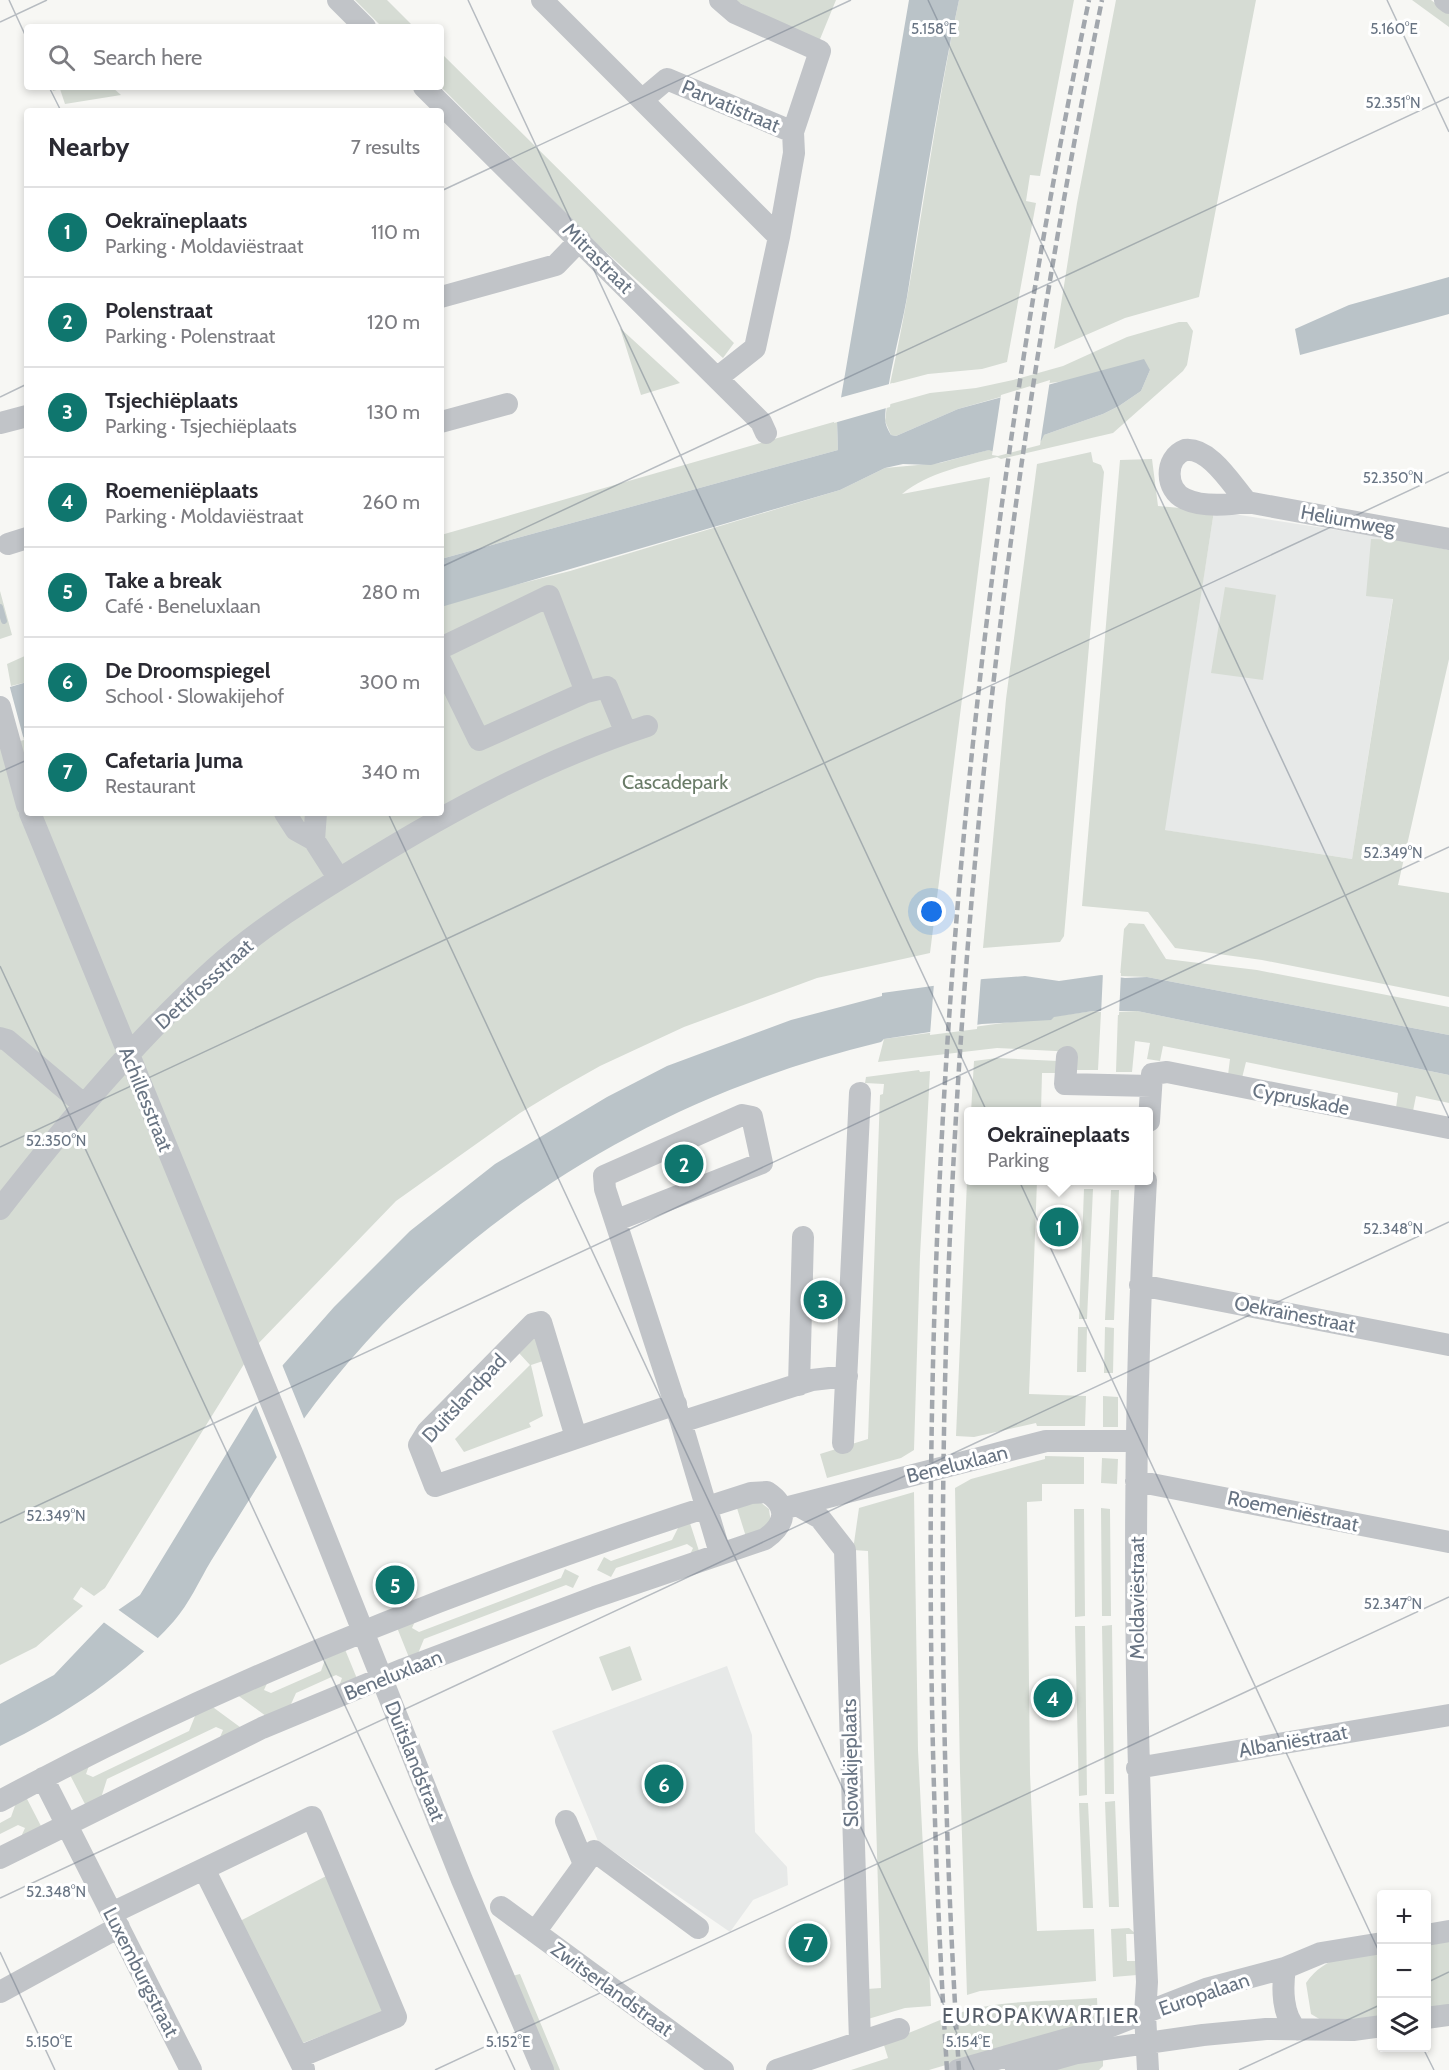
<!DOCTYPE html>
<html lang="en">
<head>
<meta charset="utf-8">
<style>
  :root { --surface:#fff; --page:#f7f7f7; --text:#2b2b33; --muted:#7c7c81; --line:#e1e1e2; --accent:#0f766e }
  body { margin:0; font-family:Cabin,sans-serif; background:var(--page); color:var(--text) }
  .controls { position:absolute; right:18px; bottom:18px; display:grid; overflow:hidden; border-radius:6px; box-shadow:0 3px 9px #0003 }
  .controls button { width:54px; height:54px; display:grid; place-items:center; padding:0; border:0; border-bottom:2px solid var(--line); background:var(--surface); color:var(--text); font:30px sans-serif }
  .you { position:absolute; left:932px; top:912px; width:21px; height:21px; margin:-15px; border:4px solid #fff; border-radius:50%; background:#1a73e8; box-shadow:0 0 0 9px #1a73e833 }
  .badge { display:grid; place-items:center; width:39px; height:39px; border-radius:50%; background:var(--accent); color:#fff; font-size:20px; font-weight:700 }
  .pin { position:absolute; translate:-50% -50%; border:3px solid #fff; box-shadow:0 2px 6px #0006 }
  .popup { position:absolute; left:964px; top:1107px; width:189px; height:78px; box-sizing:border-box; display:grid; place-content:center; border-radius:6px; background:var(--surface); filter:drop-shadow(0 2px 4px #0005); font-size:20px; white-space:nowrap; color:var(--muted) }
  .popup b { font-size:22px; color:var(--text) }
  .popup::after { content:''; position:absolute; left:50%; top:100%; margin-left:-12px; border:12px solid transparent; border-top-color:var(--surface) }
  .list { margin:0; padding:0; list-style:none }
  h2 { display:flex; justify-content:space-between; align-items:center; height:78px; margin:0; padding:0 24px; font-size:26px }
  h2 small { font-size:20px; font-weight:400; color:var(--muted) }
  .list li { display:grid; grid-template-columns:39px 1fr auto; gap:18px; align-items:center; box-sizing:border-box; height:90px; padding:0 24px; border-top:2px solid var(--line) }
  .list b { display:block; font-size:22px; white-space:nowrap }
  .list p { margin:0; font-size:20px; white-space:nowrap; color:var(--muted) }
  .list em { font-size:20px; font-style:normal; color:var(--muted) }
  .icon { flex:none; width:33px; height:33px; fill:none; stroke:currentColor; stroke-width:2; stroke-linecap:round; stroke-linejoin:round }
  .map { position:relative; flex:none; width:1449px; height:2070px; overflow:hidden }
  .search { position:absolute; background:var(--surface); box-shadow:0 3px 9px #0003; left:24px; top:24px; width:420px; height:66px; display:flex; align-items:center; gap:15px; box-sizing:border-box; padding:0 21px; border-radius:6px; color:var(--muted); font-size:22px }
  .panel { position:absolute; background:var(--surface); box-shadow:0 3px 9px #0003; left:24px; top:108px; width:420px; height:708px; border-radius:6px }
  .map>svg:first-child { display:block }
  .built { fill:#e7e9e8 }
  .green { fill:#d6dcd4 }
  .water { fill:#bac3c8 }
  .pier { fill:#f7f7f4 }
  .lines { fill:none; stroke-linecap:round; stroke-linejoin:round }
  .stream { stroke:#bac3c8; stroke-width:6 }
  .minor { stroke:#c1c4c8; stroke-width:22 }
  .rail { stroke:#a2a7ad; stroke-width:4.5; stroke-dasharray:9 4.5; stroke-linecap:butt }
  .ticks { fill:none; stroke:#687483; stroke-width:1.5; stroke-opacity:0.45 }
  .labels { text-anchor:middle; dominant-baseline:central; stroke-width:6; stroke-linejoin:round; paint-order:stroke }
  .street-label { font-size:20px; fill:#687483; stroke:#fff }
  .park-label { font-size:20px; fill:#697b67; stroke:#fff }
  .neighbourhood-label { font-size:21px; letter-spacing:1.5px; fill:#565e69; stroke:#fff }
  .ticks-label { font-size:15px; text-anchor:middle; fill:#687483; stroke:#fff; stroke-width:6; stroke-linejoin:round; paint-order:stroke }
</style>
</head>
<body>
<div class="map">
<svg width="1449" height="2070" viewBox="0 0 1449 2070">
  <rect width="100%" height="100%" fill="#f7f7f4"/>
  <!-- built -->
  <path class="built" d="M1214,511L1402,540L1352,859L1164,830Z
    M727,1666L752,1735L755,1832L787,1867L788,1885L753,1900L730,1932L598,1841L552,1731Z"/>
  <!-- green -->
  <path class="green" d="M355,0H387L414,27H382Z
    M734,0H836L818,44Z
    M959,0H1074L1040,176L1030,175L1026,201L1036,203L1007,362L982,369L928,374L890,384C918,257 932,127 959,0Z
    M1116,0H1256L1199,297L1125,318L1054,349L1077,203Z
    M1412,0H1431L1449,14V27Z
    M441,53L734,343L723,358L596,243L441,87Z
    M52,87H112L121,95L65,104L60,89L53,91Z
    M1179,322H1187L1193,331L1187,365L1183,371L1113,433L1001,459L997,457C964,466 929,472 902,494L990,477L930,953L817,978L684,1027L600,1066L561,1088L520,1113L396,1201L254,1348L105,1588L94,1596L81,1587L73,1599L83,1606L36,1647L0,1665V721L27,713V813H441V604L570,571L840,490L885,468L940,463L1044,435L1103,414L1119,406L1141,391L1150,370L1050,383L958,409L896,436L891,435L885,421L887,405L930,393L976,388L1013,380L1063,366L1127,337Z
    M620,328L680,383L641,395Z
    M837,421L838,450L441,559V535Z
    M1091,452L1093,462L1101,465L1104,472L1064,936L1060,942L983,948L1006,699L1037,464Z
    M1152,459L1158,506L1214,511L1165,830L1352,859L1393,599L1366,596L1371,539L1402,540L1449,550V659L1398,885L1449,893V997L1262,960L1175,948L1148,912L1082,906L1120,460Z
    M1225,587L1276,595L1263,680L1211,673Z
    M0,591L12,635L0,639Z
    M27,655V682L11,686L7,664Z
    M1129,923L1144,924L1166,959L1257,970L1449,1007V1035L1147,977L1120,976L1124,929Z
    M1093,1011L1101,1012L1098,1070H1074L1075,1052L997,1048L878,1062L884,1039Z
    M1137,1011L1449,1075V1103L1416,1096L1413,1111L1396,1108L1398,1093L1246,1062L1242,1078L1228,1075L1230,1059L1163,1046L1160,1061L1147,1059L1150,1043L1135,1041L1132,1072H1116L1118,1012Z
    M997,1058L1058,1061L1057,1073H1042L1041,1111L971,1112L974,1061Z
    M919,1070L920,1072L930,1071L920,1256L914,1450L901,1458L827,1478L820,1454L868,1439L880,1095L883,1094L884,1084L865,1083L866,1077Z
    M969,1135V1180L1037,1181L1029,1394L1086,1396L1085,1426H1037L1036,1423L974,1437L956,1436Z
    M1084,1189H1093L1087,1319H1079Z
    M1111,1190H1119L1114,1320H1105Z
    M1078,1327H1087L1086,1372H1077Z
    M1105,1327L1114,1328L1113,1373H1104Z
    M534,1336L546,1360L531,1365L543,1416L529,1423L531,1427L464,1452L455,1439L530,1365L519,1353Z
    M1103,1396L1118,1397V1427H1103Z
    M1045,1456L1084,1457V1484H1042V1501L1027,1502L1030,1774L1037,1931L1094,1929L1096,1981L980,1991L967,1995L960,1772L955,1488L971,1479L1045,1459Z
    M1102,1458L1118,1459L1117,1484L1101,1483Z
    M914,1492L918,1750L931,2006L905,2008L868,2019L867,1989L881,1988L868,1551L853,1550L859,1508Z
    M760,1502L769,1509L771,1524L747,1540L736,1505Z
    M1101,1508L1110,1509L1111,1616H1102Z
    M1074,1509H1084L1085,1616L1075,1617Z
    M689,1520L700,1554L688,1559L693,1548L687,1544L616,1568L611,1577L597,1570L604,1557L611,1561L672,1540L681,1522Z
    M565,1569L579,1576L573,1588L566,1585L424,1639L417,1656L410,1660L396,1625L417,1617L412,1628L419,1632L561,1578Z
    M1112,1625L1114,1794H1105L1102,1626Z
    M1075,1626H1085L1087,1795L1079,1796Z
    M630,1646L642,1680L612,1691L599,1657Z
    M344,1647L358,1681L338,1689L342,1678L336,1675L296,1693L288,1711L270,1719L236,1694L269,1679L264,1690L271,1693L321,1671L327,1654Z
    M210,1705L244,1730L218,1742L223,1730L216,1727L107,1779L101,1798L86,1806L69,1773L90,1763L86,1774L93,1777L189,1731L197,1711Z
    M26,1797L42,1828L20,1839L25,1828L18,1825L0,1834V1823L11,1817L17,1800Z
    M1115,1801L1119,1907H1109L1105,1802Z
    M1079,1803H1088L1093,1908H1083Z
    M330,1874L386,2011L303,2043L240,1921Z
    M1129,1928L1136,1934H1126L1127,1961H1137V1975L1113,1977L1111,1929Z
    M1449,1937V2007L1427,2011V1942Z
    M1381,1950V2018L1326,2023L1311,2014L1306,1983C1326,1955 1349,1956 1381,1950Z
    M520,1974L560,2070H551L512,1976Z
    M1097,1998L1098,2020L929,2070H851L888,2058L883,2042C917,2032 947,2014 982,2007C1019,2000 1060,2001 1097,1998Z
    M1103,2059V2066L1099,2070H1050L1077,2062Z"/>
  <!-- water -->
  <path class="water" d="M909,0H959C938,98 923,197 907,297C900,337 887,377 885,418C885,424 888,430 891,435L896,436L958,409L1144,359L1150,370L1141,391L1119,406L1103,414L1044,435L1041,441L998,453L989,450L931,465L903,464L885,468L840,490L441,607V559L838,450L837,421Z
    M1449,277V314L1300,355L1295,329L1349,305Z
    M27,682V736L0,743V690Z
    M1101,975L1125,978L1147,977L1449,1035V1075L1137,1011H1093L1054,1017L1051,1020L982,1024L884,1039L881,1042C647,1098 442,1227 300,1424C268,1468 240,1515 211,1561C199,1581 189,1604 174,1621C126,1675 65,1715 0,1746V1704L54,1675L111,1615L140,1595L275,1374L334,1307L410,1231L495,1164L607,1097L667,1066L791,1020L882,996V993L983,979L1025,976L1059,981Z"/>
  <!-- pier -->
  <path class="pier" d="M1050,380L1040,445L998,456L992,455L1001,395Z
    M893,383L890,407L834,423L839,398Z
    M9,684L24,740L0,746V687Z
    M1103,972L1121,973L1119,1015H1101Z
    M981,976L977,1029L930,1035L934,983Z
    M281,1362L305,1421L278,1460L254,1401Z
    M116,1608L159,1639L145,1652L102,1621Z"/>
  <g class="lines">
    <!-- stream -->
    <path class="stream" d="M0,607L4,621"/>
    <!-- minor -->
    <path class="minor" d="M338,0L365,27
      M542,0L779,237
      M720,0L735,13L820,51L793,132
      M1445,0L1449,3
      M424,87L761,422L766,433
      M642,100L667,79L793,132L794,153L779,237L755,348L717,378
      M441,297L556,265L580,240
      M441,422L507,404
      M0,423L27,416
      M1247,502C1232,485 1210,447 1185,450C1164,458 1165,490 1185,499C1202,507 1229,505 1247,502L1449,539
      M8,544L27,538
      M441,648L549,596L586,692L479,740L441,662
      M586,692L607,687L626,733
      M0,707L27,805
      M30,813L292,1453L462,1880L543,2070
      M285,813L296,830L314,840
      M316,813L314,840L339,879
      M0,1038L7,1040L83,1104
      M1067,1057L1065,1084L1151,1086
      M1149,1121L1152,1074L1167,1072L1449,1128
      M1146,1180C1131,1447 1134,1715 1147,1982L1145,2014L1148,2070
      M0,1209C66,1124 135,1041 214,969C259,928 311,896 362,865C453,809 546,759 647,726
      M617,1220L762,1163L752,1117L742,1115L604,1176L605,1189L681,1422L720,1553
      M1140,1285L1449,1345
      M799,1385L803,1237
      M681,1422L812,1380L847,1376
      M576,1437L541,1322L533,1324L427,1432L419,1445L435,1486L676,1404
      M843,1443L860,1093
      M1136,1481L1449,1542
      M797,1505L820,1518L845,1550L860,2042
      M789,1507L1046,1441H1136
      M1137,1768L1449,1715
      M43,1778L191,2070
      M0,1801C238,1673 494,1574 751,1493L767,1492C790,1507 785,1525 765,1539L595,1597L404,1669L262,1728L0,1858
      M566,1821L584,1864
      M204,1869L304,2069
      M501,1907L723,2070
      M112,1913L312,1817L396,2017L299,2057
      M535,1932L594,1851L698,1928
      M1426,1935L1449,1931
      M1285,1968C1282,1988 1282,2016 1297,2030
      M0,1992L119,1927
      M1426,2018L1449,2015
      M777,2070L899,2029
      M958,2070L1106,2028L1206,1989L1285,1968L1321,1953L1382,1943
      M1016,2070L1077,2053L1203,2035L1266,2029L1353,2030L1382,2026"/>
    <!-- rail -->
    <path class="rail" d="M947,2070C903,1377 947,680 1089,0
      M959,2070C914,1376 963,681 1102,0"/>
  </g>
  <!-- ticks -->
  <path class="ticks" d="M9,0L27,39M468,0L1382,1958M928,0L1449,1118M1387,0L1449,132M0,22L47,0M49,87L61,111M441,191L851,0M0,397L27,384M441,567L1449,97M0,772L27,760M388,813L974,2070M0,966L515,2070M0,1147L1449,472M0,1523L1449,847M0,1898L1449,1222M0,1952L55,2070M1426,1983L1449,1972M1423,2048L1434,2070M435,2070L1449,1597M1239,2070L1382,2004"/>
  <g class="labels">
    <!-- street labels -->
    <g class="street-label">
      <text transform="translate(731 106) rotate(23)">Parvatistraat</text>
      <text transform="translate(598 258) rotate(45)">Mitrastraat</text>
      <text transform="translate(1348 520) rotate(10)">Heliumweg</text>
      <text transform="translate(204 984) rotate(-42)">Dettifossstraat</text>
      <text transform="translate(146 1099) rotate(68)">Achillesstraat</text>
      <text transform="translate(1301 1099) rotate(11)">Cypruskade</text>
      <text transform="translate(1295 1314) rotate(11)">Oekraïnestraat</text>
      <text transform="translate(464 1398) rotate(-47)">Duitslandpad</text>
      <text transform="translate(957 1464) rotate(-14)">Beneluxlaan</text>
      <text transform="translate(1293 1511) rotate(12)">Roemeniëstraat</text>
      <text transform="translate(1137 1598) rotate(-90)">Moldaviëstraat</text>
      <text transform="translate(393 1675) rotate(-22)">Beneluxlaan</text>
      <text transform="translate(1293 1741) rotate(-10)">Albaniëstraat</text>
      <text transform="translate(415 1761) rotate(68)">Duitslandstraat</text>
      <text transform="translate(850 1763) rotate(-91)">Slowakijeplaats</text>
      <text transform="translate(141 1972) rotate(63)">Luxemburgstraat</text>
      <text transform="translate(612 1989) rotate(36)">Zwitserlandstraat</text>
      <text transform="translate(1204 1994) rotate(-19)">Europalaan</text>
    </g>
    <!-- park labels -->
    <g class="park-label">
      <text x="675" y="782">Cascadepark</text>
    </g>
    <!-- neighbourhood labels -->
    <g class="neighbourhood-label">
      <text x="1041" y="2015">EUROPAKWARTIER</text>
    </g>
  </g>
  <g class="ticks-label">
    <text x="934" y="34">5.158°E</text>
    <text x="1394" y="34">5.160°E</text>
    <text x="1393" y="108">52.351°N</text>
    <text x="1393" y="483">52.350°N</text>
    <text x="1393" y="858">52.349°N</text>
    <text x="56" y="1146">52.350°N</text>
    <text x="1393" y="1234">52.348°N</text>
    <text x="56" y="1521">52.349°N</text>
    <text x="1393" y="1609">52.347°N</text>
    <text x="56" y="1897">52.348°N</text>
    <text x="49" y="2047">5.150°E</text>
    <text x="508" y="2047">5.152°E</text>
    <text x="968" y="2047">5.154°E</text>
  </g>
</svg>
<div class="controls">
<button>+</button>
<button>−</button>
<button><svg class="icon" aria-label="layers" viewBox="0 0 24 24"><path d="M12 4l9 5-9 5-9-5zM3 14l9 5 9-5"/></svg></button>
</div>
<div class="you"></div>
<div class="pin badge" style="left:1059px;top:1227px">1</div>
<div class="popup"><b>Oekraïneplaats</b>Parking</div>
<div class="pin badge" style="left:684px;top:1164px">2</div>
<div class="pin badge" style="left:823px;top:1300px">3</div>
<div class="pin badge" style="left:1053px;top:1698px">4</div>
<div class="pin badge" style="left:395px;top:1585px">5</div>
<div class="pin badge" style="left:664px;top:1784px">6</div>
<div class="pin badge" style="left:808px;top:1943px">7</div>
<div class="search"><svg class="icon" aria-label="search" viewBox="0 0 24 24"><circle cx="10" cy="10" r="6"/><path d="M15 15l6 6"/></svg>Search here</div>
<section class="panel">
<h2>Nearby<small>7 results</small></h2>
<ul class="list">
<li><span class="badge">1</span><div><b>Oekraïneplaats</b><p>Parking · Moldaviëstraat</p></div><em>110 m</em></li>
<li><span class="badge">2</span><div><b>Polenstraat</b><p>Parking · Polenstraat</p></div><em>120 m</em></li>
<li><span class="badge">3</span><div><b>Tsjechiëplaats</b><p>Parking · Tsjechiëplaats</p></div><em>130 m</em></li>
<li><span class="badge">4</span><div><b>Roemeniëplaats</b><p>Parking · Moldaviëstraat</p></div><em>260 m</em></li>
<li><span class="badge">5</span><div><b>Take a break</b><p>Café · Beneluxlaan</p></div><em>280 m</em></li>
<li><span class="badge">6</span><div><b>De Droomspiegel</b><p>School · Slowakijehof</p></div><em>300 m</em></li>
<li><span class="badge">7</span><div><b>Cafetaria Juma</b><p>Restaurant</p></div><em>340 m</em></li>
</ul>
</section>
</div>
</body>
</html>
